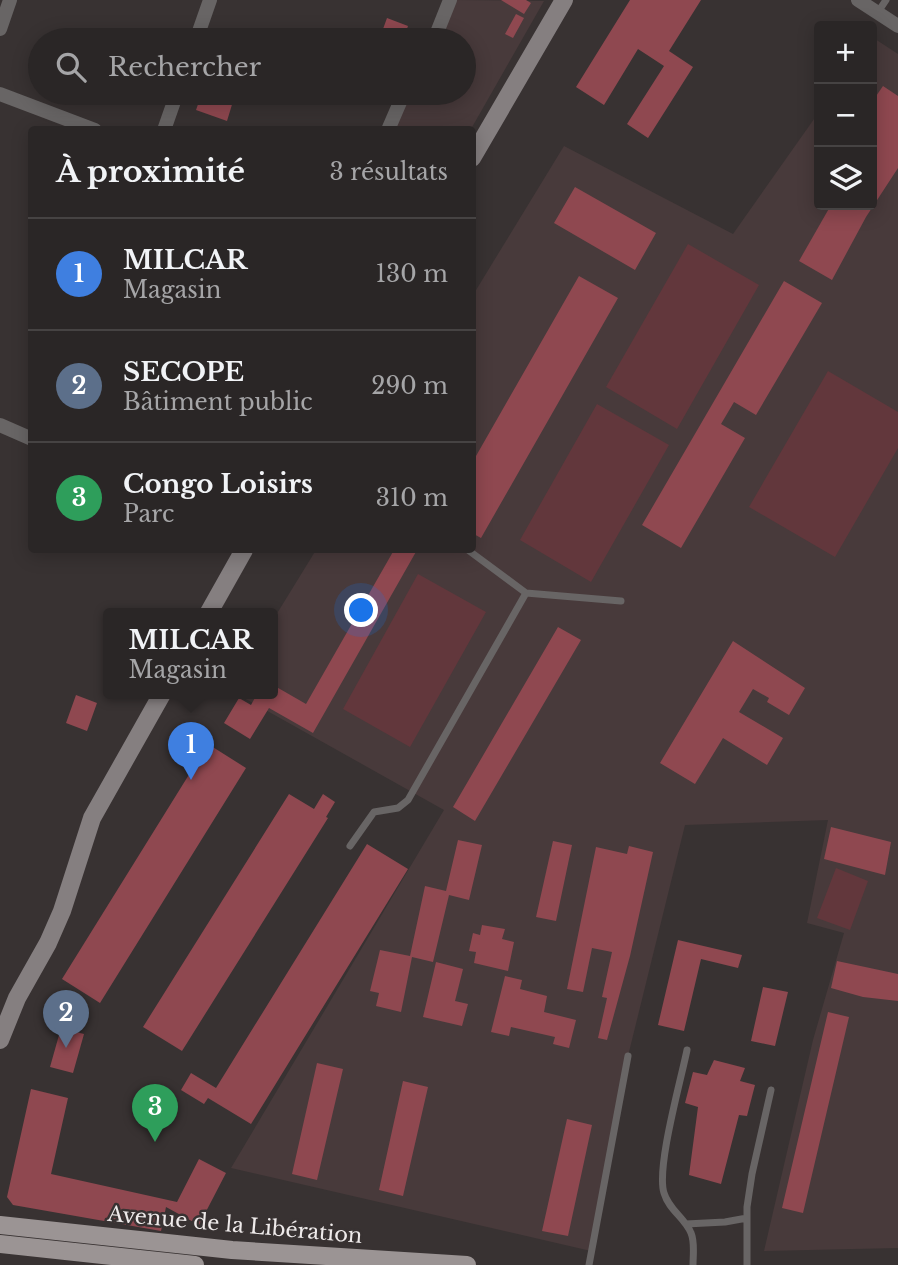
<!DOCTYPE html>
<html lang="fr">
<head>
<meta charset="utf-8">
<style>
  :root { --surface:#2a2626; --page:#363232; --text:#f1f3f6; --muted:#a5a5a7; --line:#464343; --accent:#8abfa5 }
  body { margin:0; font-family:"Libre Baskerville",serif; background:var(--page); color:var(--text) }
  .controls { position:absolute; right:21px; top:21px; display:grid; overflow:hidden; border-radius:7px; box-shadow:0 4px 18px #0003 }
  .controls button { width:63px; height:63px; display:grid; place-items:center; padding:0; border:0; border-bottom:2px solid var(--line); background:var(--surface); color:var(--text); font:35px sans-serif }
  .you { position:absolute; left:362px; top:611px; width:24px; height:24px; margin:-18px; border:5px solid #fff; border-radius:50%; background:#1a73e8; box-shadow:0 0 0 10px #1a73e833 }
  .badge { display:grid; place-items:center; width:46px; height:46px; border-radius:50%; background:var(--accent); color:#fff; font-size:23px; font-weight:700 }
  .pin { position:absolute; translate:-50% -58px; filter:drop-shadow(0 2px 4px #0008) }
  .pin::after { content:''; position:absolute; top:37px; width:24px; height:21px; background:inherit; clip-path:polygon(0 0,100% 0,50% 100%) }
  .popup { position:absolute; left:103px; top:608px; width:175px; height:91px; box-sizing:border-box; display:grid; place-content:center; border-radius:7px; background:var(--surface); filter:drop-shadow(0 2px 5px #0005); font-size:23px; white-space:nowrap; color:var(--muted) }
  .popup b { font-size:26px; color:var(--text) }
  .popup::after { content:''; position:absolute; left:50%; top:100%; margin-left:-14px; border:14px solid transparent; border-top-color:var(--surface) }
  .list { margin:0; padding:0; list-style:none }
  h2 { display:flex; justify-content:space-between; align-items:center; height:91px; margin:0; padding:0 28px; font-size:30px }
  h2 small { font-size:23px; font-weight:400; color:var(--muted) }
  .list li { display:grid; grid-template-columns:46px 1fr auto; gap:21px; align-items:center; box-sizing:border-box; height:112px; padding:0 28px; border-top:2px solid var(--line) }
  .list b { display:block; font-size:26px; white-space:nowrap }
  .list p { margin:0; font-size:23px; white-space:nowrap; color:var(--muted) }
  .list em { font-size:23px; font-style:normal; color:var(--muted) }
  .icon { flex:none; width:38px; height:38px; fill:none; stroke:currentColor; stroke-width:2; stroke-linecap:round; stroke-linejoin:round }
  .map { position:relative; flex:none; width:898px; height:1265px; overflow:hidden }
  .search { position:absolute; background:var(--surface); box-shadow:0 4px 18px #0003; left:28px; top:28px; width:448px; height:77px; display:flex; align-items:center; gap:18px; box-sizing:border-box; padding:0 24px; border-radius:38px; color:var(--muted); font-size:26px }
  .panel { position:absolute; background:var(--surface); box-shadow:0 4px 18px #0003; left:28px; top:126px; width:448px; height:427px; border-radius:7px }
  .map>svg:first-child { display:block }
  .built { fill:#483a3b }
  .green { fill:#62373c }
  .building { fill:#8f4850 }
  .lines { fill:none; stroke-linecap:round; stroke-linejoin:round }
  .lane { stroke:#686565; stroke-width:7 }
  .street { stroke:#686565; stroke-width:14 }
  .secondary { stroke:#857f80; stroke-width:18 }
  .primary { stroke:#9b9494; stroke-width:18 }
  .labels { text-anchor:middle; dominant-baseline:central; stroke-width:5; stroke-linejoin:round; paint-order:stroke }
  .street-label { font-size:21px; fill:#eeeaea; stroke:#383232 }
</style>
</head>
<body>
<div class="map">
<svg width="898" height="1265" viewBox="0 0 898 1265">
  <rect width="100%" height="100%" fill="#383232"/>
  <!-- built -->
  <path class="built" d="M454,0L544,1L471,129L392,130L411,93H464V40H438Z
    M872,37L898,54V1248L764,1251L813,1040L844,933L807,923L828,820L685,825L628,1056L591,1251L231,1168L444,810L237,694H273V620L316,550H472L473,295L564,146L733,234L819,112V205H872Z"/>
  <!-- green -->
  <path class="green" d="M688,244L759,285L677,429L606,387Z
    M828,371L898,412V448L835,557L749,507Z
    M597,404L669,445L591,582L520,540Z
    M418,574L486,612L410,747L343,709Z
    M836,868L868,881L850,930L817,918Z"/>
  <!-- building -->
  <path class="building" d="M501,0H526L531,3L524,14Z
    M630,0H701L669,51L693,67L648,138L627,124L664,66L638,49L604,105L576,87Z
    M516,14L524,18L513,38L505,34Z
    M387,18L408,26L403,40H379Z
    M883,86L898,96V168L866,217L832,280L799,261L831,205H872V102Z
    M202,93H218L234,98L227,121L196,110Z
    M575,187L656,233L635,270L554,223Z
    M579,276L618,298L481,538L472,533V463Z
    M784,281L822,303L756,415L734,402L721,424L745,438L681,548L642,525Z
    M394,550H417L313,733L269,708L250,739L224,723L239,698L251,705L257,694H273V685L306,704Z
    M558,627L581,640L475,821L453,807Z
    M733,641L805,688L789,715L767,702L769,698L753,689L739,712L783,738L767,765L723,738L695,784L660,763Z
    M76,695L97,703L87,731L66,723Z
    M208,744L246,768L100,1003L62,979Z
    M289,794L314,809L323,794L335,802L326,817L328,818L182,1051L143,1027Z
    M831,827L891,842L885,875L824,859Z
    M458,840L482,845L469,900L449,895L433,962L412,957L401,1012L376,1006L379,993L370,991L380,950L410,956L425,886L446,891Z
    M553,841L572,845L556,921L536,917Z
    M367,844L408,869L251,1124L208,1098L204,1104L181,1090L191,1073L216,1088Z
    M629,846L653,852L630,956L607,1040L598,1038L607,998L602,997L612,952L592,948L583,992L567,989L596,847L627,854Z
    M482,925L505,929L502,939L514,942L508,971L474,963L476,952L469,951L473,933L480,935Z
    M678,940L742,955L738,968L701,959L684,1031L658,1025Z
    M837,961L898,974V1001L863,997L831,988Z
    M436,962L463,969L455,1001L468,1004L462,1026L423,1017Z
    M505,976L522,980L520,989L547,996L544,1012L576,1020L569,1048L553,1044L555,1037L511,1027L509,1036L491,1032Z
    M763,987L788,992L775,1046L751,1041Z
    M828,1012L849,1017L803,1213L782,1208Z
    M61,1028L84,1034L73,1073L50,1067Z
    M714,1060L745,1068L740,1081L755,1085L747,1116L739,1115L721,1184L689,1175L698,1107L685,1103L693,1072L707,1075Z
    M317,1063L343,1069L317,1180L292,1174Z
    M403,1081L428,1087L403,1196L379,1190Z
    M31,1089L68,1098L51,1174L177,1202L199,1159L226,1173L199,1225L166,1207L161,1231L13,1205L7,1197Z
    M567,1119L592,1125L568,1236L542,1231Z"/>
  <g class="lines">
    <!-- lane -->
    <path class="lane" d="M878,12L886,0
      M468,550L526,593L621,601
      M350,846L374,812L398,808L408,800L526,593
      M687,1050C681,1080 656,1168 664,1193C669,1210 685,1218 691,1233C695,1242 693,1255 693,1265
      M686,1224L725,1222L747,1218
      M589,1265L628,1056
      M747,1265V1207L752,1174L771,1090"/>
    <!-- street -->
    <path class="street" d="M858,0L898,26
      M0,29L10,0
      M196,40L210,0
      M434,40L450,0
      M0,94L95,130
      M164,130L177,93
      M388,130L404,93
      M0,425L32,439"/>
    <!-- secondary -->
    <path class="secondary" d="M472,158L564,0
      M208,614L244,550
      M0,1040L17,998L48,943L62,911L92,818L162,694"/>
    <!-- primary -->
    <path class="primary" d="M0,1225L232,1250L467,1265
      M0,1244L195,1265"/>
  </g>
  <g class="labels">
    <!-- street labels -->
    <g class="street-label">
      <text transform="translate(235 1225) rotate(5)">Avenue de la Libération</text>
    </g>
  </g>
</svg>
<div class="controls">
<button>+</button>
<button>−</button>
<button><svg class="icon" aria-label="layers" viewBox="0 0 24 24"><path d="M12 4l9 5-9 5-9-5zM3 14l9 5 9-5"/></svg></button>
</div>
<div class="you"></div>
<div class="pin badge" style="left:191px;top:780px;background:#3f7fe0">1</div>
<div class="popup"><b>MILCAR</b>Magasin</div>
<div class="pin badge" style="left:66px;top:1048px;background:#5c6f8a">2</div>
<div class="pin badge" style="left:155px;top:1142px;background:#2e9e5b">3</div>
<div class="search"><svg class="icon" aria-label="search" viewBox="0 0 24 24"><circle cx="10" cy="10" r="6"/><path d="M15 15l6 6"/></svg>Rechercher</div>
<section class="panel">
<h2>À proximité<small>3 résultats</small></h2>
<ul class="list">
<li><span class="badge" style="background:#3f7fe0">1</span><div><b>MILCAR</b><p>Magasin</p></div><em>130 m</em></li>
<li><span class="badge" style="background:#5c6f8a">2</span><div><b>SECOPE</b><p>Bâtiment public</p></div><em>290 m</em></li>
<li><span class="badge" style="background:#2e9e5b">3</span><div><b>Congo Loisirs</b><p>Parc</p></div><em>310 m</em></li>
</ul>
</section>
</div>
</body>
</html>
